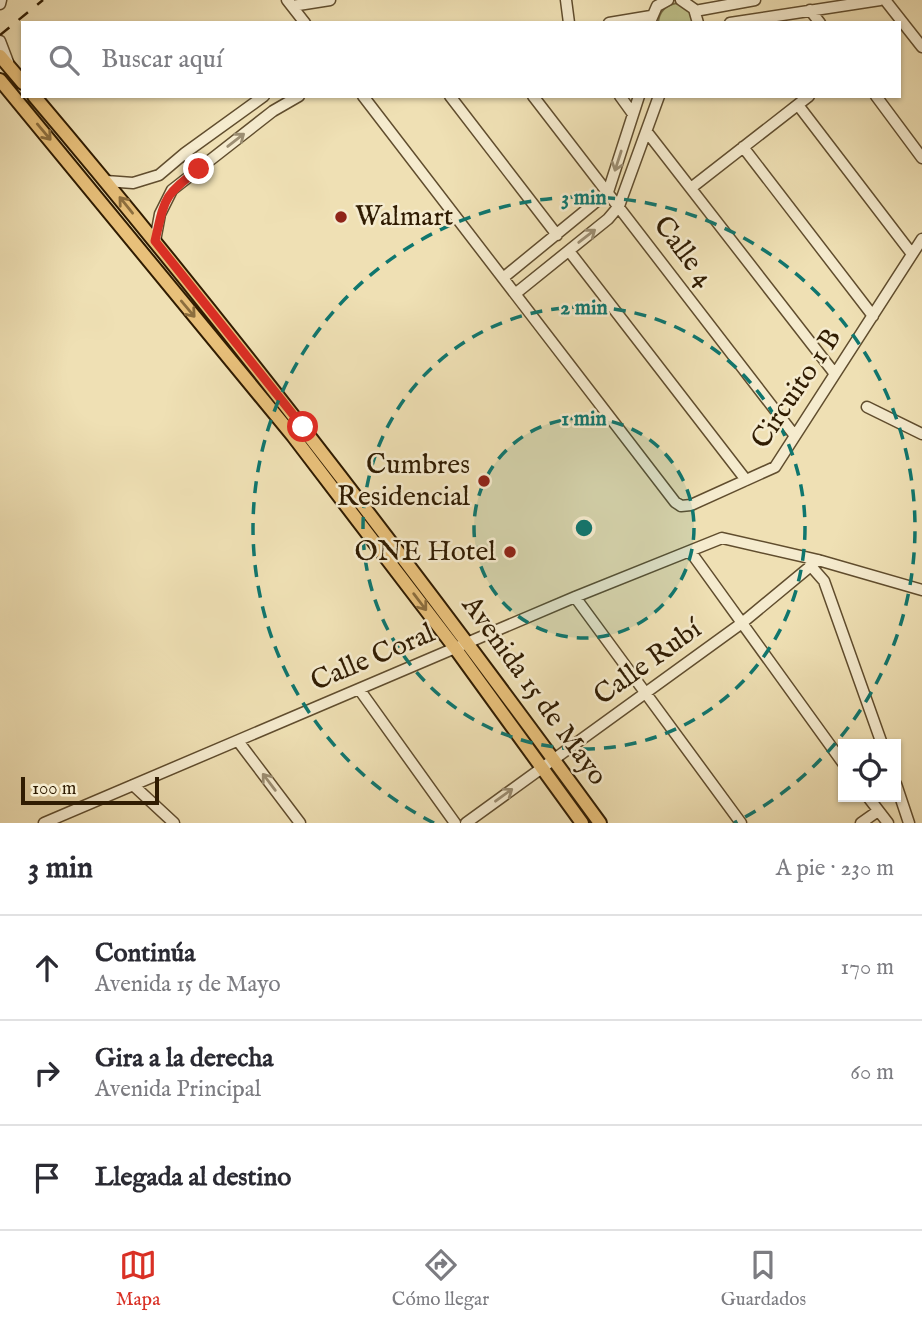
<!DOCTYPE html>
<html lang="es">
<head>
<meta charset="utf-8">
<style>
  :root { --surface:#fff; --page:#f2f2f3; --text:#2b2b33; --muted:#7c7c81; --line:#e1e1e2; --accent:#d93025 }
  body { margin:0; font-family:"IM FELL English",serif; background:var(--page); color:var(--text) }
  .controls { position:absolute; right:21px; bottom:21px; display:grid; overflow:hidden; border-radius:0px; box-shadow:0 2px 5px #0004 }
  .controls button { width:63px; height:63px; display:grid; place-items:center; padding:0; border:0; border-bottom:2px solid var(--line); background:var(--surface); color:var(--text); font:35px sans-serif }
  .scale { position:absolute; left:21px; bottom:18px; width:138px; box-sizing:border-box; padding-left:7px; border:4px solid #301c02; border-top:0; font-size:19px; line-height:24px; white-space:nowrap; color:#301c02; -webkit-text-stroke:5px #f5ebce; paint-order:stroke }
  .stop { position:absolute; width:21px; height:21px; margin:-16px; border:5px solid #d93025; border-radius:50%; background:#fff }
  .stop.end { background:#d93025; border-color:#fff; box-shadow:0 2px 7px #0008 }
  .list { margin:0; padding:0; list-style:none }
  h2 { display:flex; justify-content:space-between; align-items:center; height:91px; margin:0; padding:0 28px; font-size:30px }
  h2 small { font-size:23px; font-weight:400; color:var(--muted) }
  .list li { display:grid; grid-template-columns:46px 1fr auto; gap:21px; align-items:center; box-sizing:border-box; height:105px; padding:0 28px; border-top:2px solid var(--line) }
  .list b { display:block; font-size:26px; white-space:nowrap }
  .list p { margin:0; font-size:23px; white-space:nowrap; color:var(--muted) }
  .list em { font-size:23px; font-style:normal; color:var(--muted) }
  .icon { flex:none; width:38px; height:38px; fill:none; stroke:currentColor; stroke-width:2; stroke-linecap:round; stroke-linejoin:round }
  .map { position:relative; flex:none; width:922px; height:823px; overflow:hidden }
  .search { position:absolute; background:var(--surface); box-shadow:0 2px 5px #0004; left:21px; right:21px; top:21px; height:77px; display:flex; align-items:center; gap:18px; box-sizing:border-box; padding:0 24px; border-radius:0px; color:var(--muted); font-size:26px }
  .sheet { height:406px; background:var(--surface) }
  nav { display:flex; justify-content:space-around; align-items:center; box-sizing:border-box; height:98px; border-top:2px solid var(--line); background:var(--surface); font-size:19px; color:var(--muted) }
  nav a { display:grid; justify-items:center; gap:4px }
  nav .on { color:var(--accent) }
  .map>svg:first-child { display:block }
  .green { fill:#bec18a; stroke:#776e46; stroke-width:2 }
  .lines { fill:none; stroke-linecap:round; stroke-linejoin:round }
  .minor-casing { stroke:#604d2e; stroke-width:13 }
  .major-casing { stroke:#301c02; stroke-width:16 }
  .minor { stroke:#f5ebce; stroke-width:10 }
  .major { stroke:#e8c07a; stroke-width:12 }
  .rail { stroke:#301c02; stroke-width:2.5; stroke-dasharray:12 12; stroke-linecap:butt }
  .oneway { stroke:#8c6e3e }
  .oneway2 { stroke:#9c8e72 }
  .route { stroke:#d93025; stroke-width:9 }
  .ring { fill:none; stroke:#0f766e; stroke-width:3.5; stroke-dasharray:12 9 }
  .poi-dot { fill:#8f2418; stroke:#f5ebce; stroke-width:2.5 }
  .labels { text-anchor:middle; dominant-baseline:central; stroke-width:5; stroke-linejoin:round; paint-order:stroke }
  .poi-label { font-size:28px; fill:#301c02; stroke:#f5ebce; text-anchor:end }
  .street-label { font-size:28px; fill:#301c02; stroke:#f5ebce }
  .centre { fill:#0f766e; stroke:#f5ebce; stroke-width:3.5 }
  .ring-label { font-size:21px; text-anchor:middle; font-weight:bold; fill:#0f766e; stroke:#f5ebce; stroke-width:5; stroke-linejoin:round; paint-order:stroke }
</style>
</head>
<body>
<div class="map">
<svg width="922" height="823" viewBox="0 0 922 823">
  <rect width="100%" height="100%" fill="#efe0b4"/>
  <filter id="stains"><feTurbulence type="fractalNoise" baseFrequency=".00286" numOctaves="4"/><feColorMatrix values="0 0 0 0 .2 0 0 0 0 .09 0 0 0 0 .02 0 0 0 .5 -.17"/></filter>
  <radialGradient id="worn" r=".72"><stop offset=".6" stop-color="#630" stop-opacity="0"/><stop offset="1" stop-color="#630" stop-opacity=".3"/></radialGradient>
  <!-- green -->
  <path class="green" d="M677,3C688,5 692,12 695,23H658C659,11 665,5 677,3Z"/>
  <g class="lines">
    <!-- minor casing -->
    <g class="minor-casing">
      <path id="minor" d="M287,0L305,23
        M566,0L569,23
        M681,0L694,9L698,23
        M885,0L922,47
        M0,4L1,0
        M292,6L330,0
        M810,10L820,23
        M695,11L755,0
        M650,22L657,6L668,0
        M609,23L651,16
        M730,23L880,0
        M0,41L8,62
        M363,96L675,502L681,506L691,505L775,467L922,239
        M450,96L557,235
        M533,96L795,436
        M620,96L633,114
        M876,96L922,158
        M798,105L912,254
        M647,132L835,374
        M743,147L873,316
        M185,153L199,169
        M106,181L133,183L159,175L185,153L264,96
        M691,188L809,96
        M155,241L160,214L172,190L273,111L299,96
        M569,251L746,480
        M503,278L608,192L639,96
        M515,294L608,219L619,206L659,96
        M867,407L922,434
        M690,551L843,763
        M810,565L824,581L882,744
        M575,597L741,823
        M359,689L455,823
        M238,741L300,823
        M896,784L909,823
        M133,785L174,823
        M868,797L888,823
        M44,823L575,597L722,538L818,560L922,590
        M466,823L742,623L818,560
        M861,823L878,811"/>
    </g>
    <!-- major casing -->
    <g class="major-casing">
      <path id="major" d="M0,56L23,83
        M0,80L293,436L455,648L582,823
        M34,96C233,331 419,575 600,823"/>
    </g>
    <!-- minor -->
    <use href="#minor" class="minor"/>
    <!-- major -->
    <use href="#major" class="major"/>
    <!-- rail -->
    <path class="rail" d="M0,35L43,0"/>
  </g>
  <!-- one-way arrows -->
  <defs><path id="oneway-shaft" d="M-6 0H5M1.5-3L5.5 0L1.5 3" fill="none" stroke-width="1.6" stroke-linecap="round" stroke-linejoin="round" transform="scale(1.75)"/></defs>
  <g class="oneway">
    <use href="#oneway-shaft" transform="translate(44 132) rotate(50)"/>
    <use href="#oneway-shaft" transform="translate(126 205) rotate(-129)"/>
    <use href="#oneway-shaft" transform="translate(188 309) rotate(50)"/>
    <use href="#oneway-shaft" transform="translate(420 602) rotate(53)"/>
  </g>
  <g class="oneway2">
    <use href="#oneway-shaft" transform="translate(236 140) rotate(-38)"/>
    <use href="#oneway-shaft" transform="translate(618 161) rotate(108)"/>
    <use href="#oneway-shaft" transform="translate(587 236) rotate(-38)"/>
    <use href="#oneway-shaft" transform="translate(269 782) rotate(-127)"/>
    <use href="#oneway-shaft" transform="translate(504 795) rotate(-36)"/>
  </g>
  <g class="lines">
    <!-- route -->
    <path class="route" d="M199,169C163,196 165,198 155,241L303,427"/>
  </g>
  <!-- distance rings -->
  <circle cx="584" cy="528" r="110" fill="#0f766e" fill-opacity=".12"/>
  <g class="ring">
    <circle cx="584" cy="528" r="110"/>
    <circle cx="584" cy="528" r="221"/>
    <path d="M434 823A331 331 0 1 1 734 823"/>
  </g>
  <!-- markers -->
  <g class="poi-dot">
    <circle cx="341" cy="217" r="7"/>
    <circle cx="484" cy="481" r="7"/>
    <circle cx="510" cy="552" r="7"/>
  </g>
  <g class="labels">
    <!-- poi labels -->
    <g class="poi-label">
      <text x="355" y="217" text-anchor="start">Walmart</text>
      <text x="470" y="465">Cumbres<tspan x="470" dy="32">Residencial</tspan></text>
      <text x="496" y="552">ONE Hotel</text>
    </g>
    <!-- street labels -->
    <g class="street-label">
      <text transform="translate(683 252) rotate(53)">Calle 4</text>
      <text transform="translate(797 389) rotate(-56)">Circuito 1 B</text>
      <text transform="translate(373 658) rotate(-23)">Calle Coral</text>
      <text transform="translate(648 663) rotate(-36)">Calle Rubí</text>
      <text transform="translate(534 691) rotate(54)">Avenida 15 de Mayo</text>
    </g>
  </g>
  <circle cx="584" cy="528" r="10" class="centre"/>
  <g class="ring-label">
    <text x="584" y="204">3 min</text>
    <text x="584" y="314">2 min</text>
    <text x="584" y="425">1 min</text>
  </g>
  <rect width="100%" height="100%" filter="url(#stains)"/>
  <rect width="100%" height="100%" fill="url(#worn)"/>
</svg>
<div class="controls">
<button><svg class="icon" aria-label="locate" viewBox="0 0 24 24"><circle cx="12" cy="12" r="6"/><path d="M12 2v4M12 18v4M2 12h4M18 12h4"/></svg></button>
</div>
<div class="scale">100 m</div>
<div class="stop" style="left:303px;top:427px"></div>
<div class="stop end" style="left:199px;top:169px"></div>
<div class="search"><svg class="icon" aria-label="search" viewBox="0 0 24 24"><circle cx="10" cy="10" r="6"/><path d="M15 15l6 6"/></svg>Buscar aquí</div>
</div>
<section class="sheet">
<h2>3 min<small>A pie · 230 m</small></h2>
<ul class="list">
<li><svg class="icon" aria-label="ahead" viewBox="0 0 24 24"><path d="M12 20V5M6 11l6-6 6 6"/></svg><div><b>Continúa</b><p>Avenida 15 de Mayo</p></div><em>170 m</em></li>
<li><svg class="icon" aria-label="right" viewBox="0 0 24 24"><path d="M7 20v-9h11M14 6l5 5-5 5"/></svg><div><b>Gira a la derecha</b><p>Avenida Principal</p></div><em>60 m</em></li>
<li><svg class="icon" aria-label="arrive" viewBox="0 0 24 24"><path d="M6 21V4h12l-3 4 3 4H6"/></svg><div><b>Llegada al destino</b></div></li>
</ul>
</section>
<nav>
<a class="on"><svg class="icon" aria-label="map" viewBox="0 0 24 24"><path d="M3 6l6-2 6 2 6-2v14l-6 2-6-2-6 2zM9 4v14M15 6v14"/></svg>Mapa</a>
<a><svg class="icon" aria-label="directions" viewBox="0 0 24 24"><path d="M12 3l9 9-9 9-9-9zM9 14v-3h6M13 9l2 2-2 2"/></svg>Cómo llegar</a>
<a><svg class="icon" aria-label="saved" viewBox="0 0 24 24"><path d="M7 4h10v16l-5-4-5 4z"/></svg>Guardados</a>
</nav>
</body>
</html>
